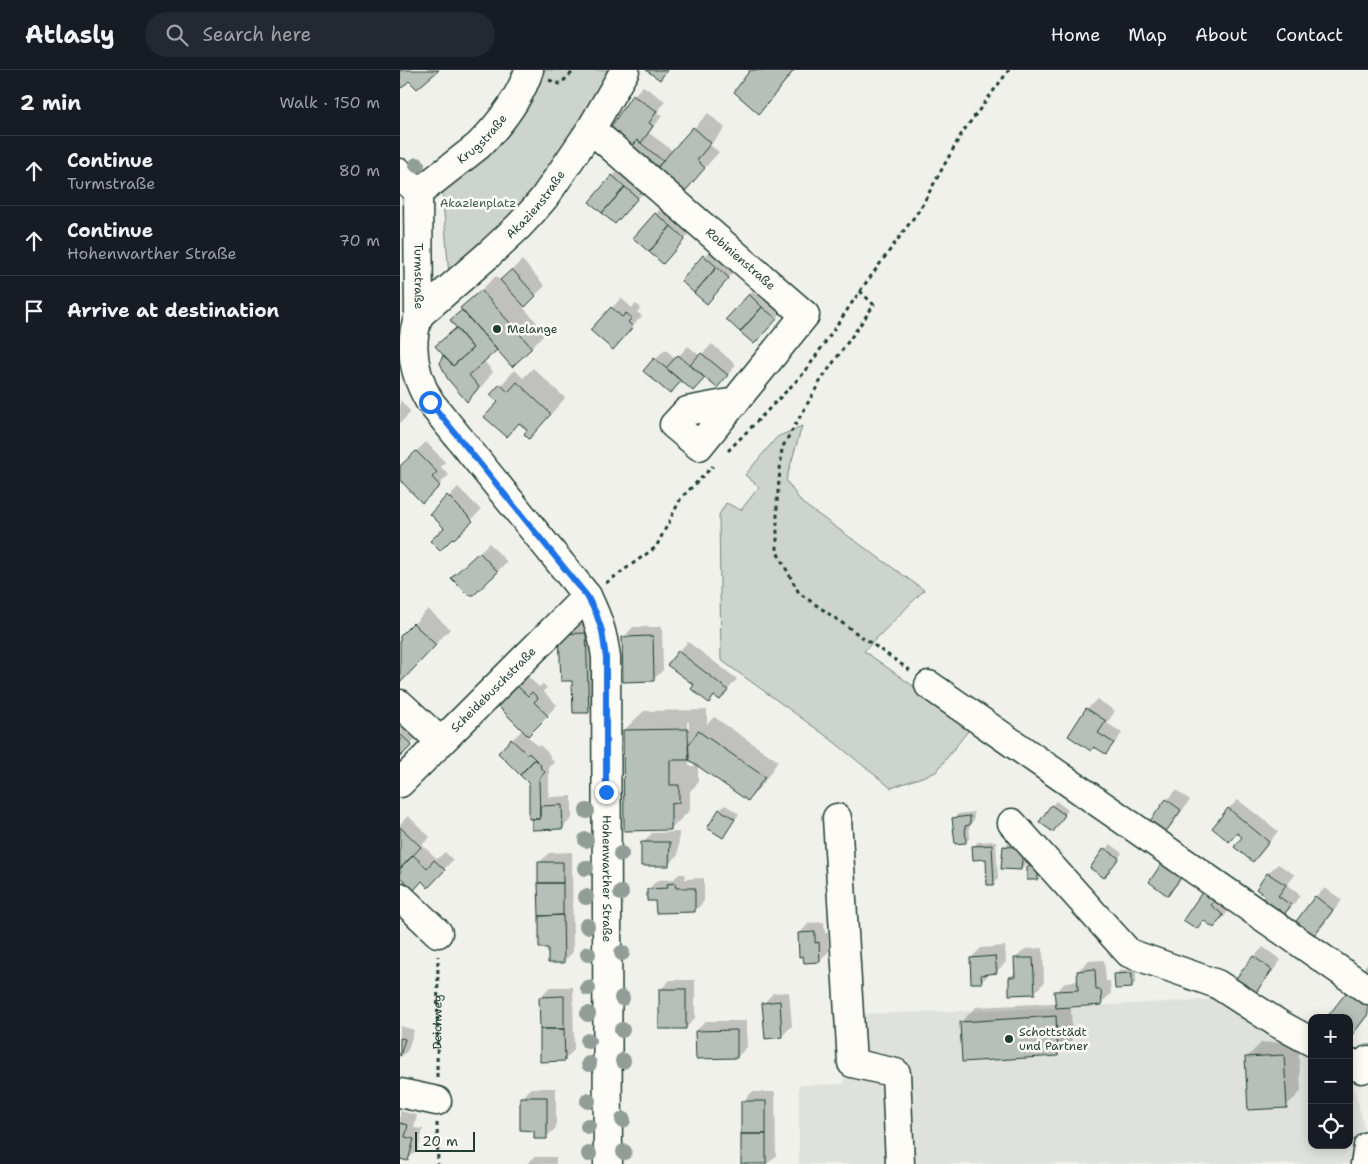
<!DOCTYPE html>
<html lang="en">
<head>
<meta charset="utf-8">
<style>
  :root { --surface:#171b24; --page:#242831; --text:#f1f3f6; --muted:#9ea1a6; --line:#363941 }
  body { margin:0; font-family:"Shantell Sans",sans-serif; background:var(--page); color:var(--text) }
  .controls { position:absolute; right:15px; bottom:15px; display:grid; overflow:hidden; border-radius:10px; box-shadow:0 2px 12px #0003 }
  .controls button { width:45px; height:45px; display:grid; place-items:center; padding:0; border:0; border-bottom:1px solid var(--line); background:var(--surface); color:var(--text); font:25px sans-serif }
  .scale { position:absolute; left:15px; bottom:12px; width:60px; box-sizing:border-box; padding-left:5px; border:2px solid #1f3d34; border-top:0; font-size:14px; line-height:18px; white-space:nowrap; color:#1f3d34; -webkit-text-stroke:4px #fdfcf7; paint-order:stroke }
  .stop { position:absolute; width:15px; height:15px; margin:-11px; border:4px solid #1a73e8; border-radius:50%; background:#fff }
  .stop.end { background:#1a73e8; border-color:#fff; box-shadow:0 1px 5px #0008 }
  .list { margin:0; padding:0; list-style:none }
  h2 { display:flex; justify-content:space-between; align-items:center; height:65px; margin:0; padding:0 20px; font-size:21px }
  h2 small { font-size:16px; font-weight:400; color:var(--muted) }
  .list li { display:grid; grid-template-columns:32px 1fr auto; gap:15px; align-items:center; box-sizing:border-box; height:70px; padding:0 20px; border-top:1px solid var(--line) }
  .list b { display:block; font-size:19px; white-space:nowrap }
  .list p { margin:0; font-size:16px; white-space:nowrap; color:var(--muted) }
  .list em { font-size:16px; font-style:normal; color:var(--muted) }
  .icon { flex:none; width:28px; height:28px; fill:none; stroke:currentColor; stroke-width:2; stroke-linecap:round; stroke-linejoin:round }
  .map { position:relative; flex:none; width:968px; height:1094px; overflow:hidden }
  header { display:flex; align-items:center; gap:30px; box-sizing:border-box; height:70px; padding:0 25px; background:var(--surface); border-bottom:1px solid var(--line) }
  header strong { font-size:24px }
  nav { display:flex; gap:28px; margin-inline-start:auto; font-size:18px }
  .search { width:350px; height:45px; background:var(--page); display:flex; align-items:center; gap:12px; box-sizing:border-box; padding:0 18px; border-radius:28px; color:var(--muted); font-size:19px }
  main { display:flex }
  aside { flex:1; background:var(--surface) }
  .map>svg:first-child { display:block }
  .built { fill:#dfe2dc }
  .green { fill:#cdd3cd; stroke:#768880 }
  .shadow { fill:#0003; fill-rule:evenodd }
  .building { fill:#b6bfb8; stroke:#1f3d34 }
  .lines { fill:none; stroke-linecap:round; stroke-linejoin:round }
  .minor-casing { stroke:#1f3d34; stroke-width:31 }
  .path { stroke:#1f3d34; stroke-width:3; stroke-dasharray:4 4; stroke-linecap:butt }
  .minor { stroke:#fdfcf7; stroke-width:28 }
  .tree { fill:#909e97 }
  .route { stroke:#1a73e8; stroke-width:6 }
  .poi-dot { fill:#1f3d34; stroke:#fdfcf7; stroke-width:2 }
  .labels { text-anchor:middle; dominant-baseline:central; stroke-width:5; stroke-linejoin:round; paint-order:stroke }
  .street-label { font-size:12px; fill:#1f3d34; stroke:#fdfcf7 }
  .park-label { font-size:12px; fill:#425b53; stroke:#fdfcf7 }
  .poi-label { font-size:12px; fill:#1f3d34; stroke:#fdfcf7; text-anchor:start }
</style>
</head>
<body>
<header>
<strong>Atlasly</strong>
<div class="search"><svg class="icon" aria-label="search" viewBox="0 0 24 24"><circle cx="10" cy="10" r="6"/><path d="M15 15l6 6"/></svg>Search here</div>
<nav><a>Home</a><a>Map</a><a>About</a><a>Contact</a></nav>
</header>
<main>
<aside>
<h2>2 min<small>Walk · 150 m</small></h2>
<ul class="list">
<li><svg class="icon" aria-label="ahead" viewBox="0 0 24 24"><path d="M12 20V5M6 11l6-6 6 6"/></svg><div><b>Continue</b><p>Turmstraße</p></div><em>80 m</em></li>
<li><svg class="icon" aria-label="ahead" viewBox="0 0 24 24"><path d="M12 20V5M6 11l6-6 6 6"/></svg><div><b>Continue</b><p>Hohenwarther Straße</p></div><em>70 m</em></li>
<li><svg class="icon" aria-label="arrive" viewBox="0 0 24 24"><path d="M6 21V4h12l-3 4 3 4H6"/></svg><div><b>Arrive at destination</b></div></li>
</ul>
</aside>
<div class="map">
<svg width="968" height="1094" viewBox="0 0 968 1094">
  <rect width="100%" height="100%" fill="#f0f1eb"/>
  <filter id="ink" filterUnits="userSpaceOnUse"><feTurbulence type="fractalNoise" baseFrequency=".02" numOctaves="2"/><feDisplacementMap in="SourceGraphic" scale="10" xChannelSelector="R" yChannelSelector="G"/><feConvolveMatrix kernelMatrix="1 2 1 2 8 2 1 2 1" color-interpolation-filters="sRGB"/></filter>
  <g filter="url(#ink)">
    <!-- built -->
    <path class="built" d="M818,929L912,979V1075H949V1009L954,1017L964,1056L957,1094H399V1015L444,1014L442,943L456,944L656,938Z"/>
    <!-- green -->
    <path class="green" d="M141,0H209L181,52L122,141L49,206L42,117Z
      M402,356L386,410L402,433L524,520L464,581L571,657L536,702L491,718L429,668L321,590L319,445L326,433L341,440L359,417L345,405L377,367Z"/>
    <!-- shadow -->
    <path class="shadow" d="M352,0H395L373,27L359,42Z
      M243,16L265,31L257,43L262,46L249,63L273,81L308,43L325,58L310,75L319,82L281,124L207,64L233,26Z
      M222,97L247,118L225,143L213,106Z
      M265,134L294,158L272,183L235,168Z
      M314,176L338,197L316,222L282,211Z
      M122,190L145,216L123,237L146,263L112,295L97,278L84,291L93,302L82,316L67,331L41,293L44,286L46,266L57,257L63,240L62,238L96,206L101,211Z
      M359,215L385,238L364,263L349,225Z
      M221,228L232,238L236,234L241,238L237,242L242,246L222,268L212,238Z
      M312,274L336,295L326,307H305L293,320L282,310L270,322L245,301L265,279L276,289L288,276L300,286Z
      M133,298L165,328L144,352L129,360L101,315L115,300L123,308Z
      M0,330L11,342L0,353Z
      M26,372L45,392L41,397L49,405L22,431L0,408V397Z
      M58,417L81,440L54,467L32,444Z
      M89,473L107,492L74,524L53,508Z
      M28,539L50,559L0,612V568Z
      M195,553L198,632L188,641L174,609L161,564L170,554Z
      M233,557H262L263,600L253,610L224,567Z
      M288,572L337,609L320,629L296,615L278,582Z
      M126,605L139,617L143,614L147,618L143,621L157,635L127,666L138,676L140,675L150,685L149,686L154,692L149,698V727L172,726V748L162,758L133,759L130,714L99,683L123,659L97,634Z
      M697,629L715,641L707,653L722,663L715,673L706,683L687,639Z
      M307,640V654L314,647L378,691L363,714L348,729L289,689V696H298V713L290,721V740L271,759L224,660L244,641ZM287,652H289V672L287,675Z
      M0,650L21,664L0,685Z
      M776,720L790,730L772,755L762,764L767,730Z
      M838,730L878,761L863,781L853,791L844,767L828,739Z
      M656,731L668,740L653,761L652,736Z
      M325,735L339,744L323,766L320,740Z
      M574,742V750L569,755L570,767L566,772L554,749L558,744Z
      M8,746L30,767L22,775L37,789L45,782L53,790L28,816L22,810L0,805V754Z
      M279,762L278,785L268,795L243,773L252,763Z
      M614,767L631,789L621,799L604,777Z
      M596,771L598,809L593,813L587,788L574,776L578,772Z
      M710,774L722,783L704,807L692,798Z
      M172,782L173,882L163,892L140,792L149,783Z
      M765,791L784,805L778,814L768,824Z
      M878,794L895,805L887,815L900,825L891,838L881,847L867,826L857,819L868,803Z
      M279,804H285V809L304,808V831L295,841L257,830L248,819L258,810L274,809Z
      M925,818L942,830L922,857L912,867L916,827Z
      M806,819L832,834L824,847L814,856L805,850L797,858Z
      M424,852L425,863H428L429,881L420,891L400,863L409,853Z
      M605,876L606,892L596,902L591,903L582,911L571,888L581,878Z
      M863,877L881,890L861,917L852,926L854,887Z
      M643,878L644,913L634,923L610,908L616,901L615,889L625,879Z
      M704,890L706,911H710L711,924L701,933L671,936L672,970L658,985L561,952L576,937L657,933L656,922L666,912L679,911L678,901L688,891Z
      M968,892V909L960,904Z
      M736,899V912L732,916L716,905L720,900Z
      M270,910H295V948L286,958L260,920Z
      M968,916V946L953,963Z
      M150,917H173L174,980L164,990L140,927Z
      M389,922L392,956L382,966L364,933L373,923Z
      M306,951H346L347,977L337,987L296,961Z
      M1,956L14,960L8,980L0,988V957Z
      M898,971L901,1022L886,1036L846,988L861,973Z
      M131,1018H156V1058L146,1067L135,1059L121,1028Z
      M352,1022H375L376,1086L367,1094H343V1031Z
      M0,1041L17,1045L14,1058L23,1059L18,1080L8,1089L0,1087Z
      M134,1087H156V1094H127Z"/>
    <!-- building -->
    <path class="building" d="M0,0H39L17,19L9,11L2,18L0,16Z
      M246,0H267L260,10Z
      M350,0H394L359,44L334,22Z
      M232,25L257,41L249,53L253,56L246,66L241,73L237,70L228,83L206,64Z
      M293,57L311,73L297,90L305,98L281,126L253,102Z
      M237,70L263,91L253,102L228,83Z
      M212,105L225,117L202,143L189,132Z
      M225,117L238,128L215,154L202,143Z
      M255,143L271,156L249,182L233,168Z
      M271,156L285,169L263,194L249,182Z
      M303,185L317,197L294,223L281,211Z
      M317,197L329,208L307,234L294,223Z
      M112,199L136,226L125,237L100,210Z
      M81,220L132,278L112,297L60,238Z
      M349,224L362,237L340,262L326,249Z
      M211,237L222,247L226,243L232,248L228,252L233,257L213,280L190,260Z
      M362,237L377,249L354,274L340,262Z
      M62,240L97,280L69,305L79,317L67,332L47,308L40,293L43,285L53,296L73,278L50,250Z
      M56,258L73,278L53,296L35,276Z
      M301,283L328,305L317,318L290,295Z
      M278,285L305,308L293,321L266,298Z
      M254,288L281,311L270,324L243,301Z
      M117,312L151,344L129,369L124,364L127,360L119,353L107,367L84,347L98,332L90,325L100,314L108,322Z
      M16,381L37,402L32,407L40,416L22,433L0,410V396Z
      M47,425L73,451L54,469L53,468L40,481L30,471L44,458L30,444Z
      M79,482L98,502L74,525H68L51,508Z
      M13,553L36,575L0,613V566Z
      M186,563L189,643H173L172,611H161L159,564Z
      M253,566L254,611L223,612L222,567Z
      M278,581L328,620L320,630L314,626L309,633L291,619L294,615L267,595Z
      M115,614L128,626L132,622L138,628L134,632L148,646L128,666L96,634Z
      M686,638L706,651L698,663L714,673L706,684L694,677L691,681L668,666Z
      M288,659L289,690H270V715H279V733L271,734V760L224,761L223,660Z
      M298,661L365,707L348,731L289,690L288,676Z
      M0,664L12,675L0,687Z
      M111,669L128,685L129,683L135,689L120,705L98,683Z
      M135,689L141,695L140,697L145,702L139,709L140,749H129V714L120,705Z
      M766,729L781,740L763,766L747,755Z
      M162,735L163,759L132,760V749H140V736Z
      M651,735L665,745L653,762L639,752Z
      M828,738L869,772L853,792L834,777L842,767L837,763L829,772L812,758Z
      M319,739L335,749L323,768L307,758Z
      M570,746V755L565,756L566,773L555,774L552,748Z
      M0,757L21,777L0,799Z
      M241,772H270L269,796H241Z
      M592,775L594,815H587L586,789L573,790L572,776Z
      M603,776L623,778L621,800L601,799Z
      M704,778L719,788L704,808L690,798Z
      M13,785L27,798L34,790L45,800L28,818L22,811L14,820L0,807V799Z
      M764,790L783,804L768,826L749,812Z
      M138,792H163V813H138Z
      M627,796H638V810H627Z
      M867,803L886,815L878,826L891,835L881,849L859,834L865,826L856,819Z
      M138,813H163V845L139,846Z
      M275,813L276,818H295V842L256,843L255,831H247V819L268,818L267,814Z
      M805,818L817,827L811,835L823,845L814,858L803,850L797,859L783,850Z
      M915,826L933,840L912,868L894,854Z
      M163,845L164,893H148V878H139V846Z
      M415,862V873L419,872L420,892L404,893L403,886L399,887L398,863Z
      M595,886L597,903L581,905L582,913H571L570,888Z
      M853,886L872,900L852,928L832,914Z
      M614,888H633L635,924L609,925V907H615Z
      M695,899L696,920H701L702,935L656,938L654,921L678,920L677,901Z
      M732,903V918L715,919L714,904Z
      M259,919H286V959H259Z
      M949,919L968,933V944L953,964L949,961V948H931L928,946Z
      M164,926V959H140L139,927Z
      M380,931L382,967L365,969L362,933Z
      M656,946L658,986L562,992L560,952Z
      M140,959H164L165,991L140,992Z
      M337,960V988L296,989L295,961Z
      M0,968L5,969L0,986Z
      M884,985L887,1038L848,1040L845,987Z
      M120,1027H147V1069H134V1061L120,1060Z
      M341,1031H366V1064H341Z
      M0,1053L8,1055L5,1067L14,1069L8,1091L0,1089Z
      M341,1064H366V1094H341Z"/>
    <g class="lines">
      <!-- minor casing -->
      <g class="minor-casing">
        <g id="minor">
          <path id="s2" d="M191,59L405,245L299,376L274,355L287,341L335,332"/>
          <path id="s3" d="M0,103L18,123L19,245C8,275 14,305 30,332L187,526C198,549 203,563 206,588L208,1094"/>
          <path id="s4" d="M18,123L78,76C99,55 120,28 129,0"/>
          <path id="s5" d="M19,245L88,185L118,157L132,142L144,128L191,59L225,0"/>
          <path d="M529,615L968,920"/>
          <path d="M0,634L41,672"/>
          <path id="s6" d="M0,713L187,526"/>
          <path d="M437,748L452,993L496,1003L500,1094"/>
          <path d="M612,753L729,883L817,914L879,954L912,972"/>
          <path d="M0,827L38,863"/>
          <path d="M949,992L962,999L968,990"/>
          <path d="M0,1023L37,1031"/>
          <path d="M965,1094L968,1076"/>
        </g>
      </g>
      <!-- path -->
      <g class="path">
        <path d="M149,10L160,14L175,0"/>
        <path d="M460,221L474,235L421,310L382,378L377,432V482L399,523L511,601"/>
        <path d="M328,381L405,302L460,221L520,139L562,63L609,0"/>
        <path d="M206,513L256,477L281,428L313,396"/>
        <path id="s1" d="M37,1007L38,886"/>
        <path d="M37,1053L38,1094"/>
      </g>
      <!-- minor -->
      <use href="#minor" class="minor"/>
    </g>
    <!-- trees -->
    <g class="tree">
      <circle cx="17" cy="95" r="8"/>
      <circle cx="187" cy="741" r="8"/>
      <circle cx="186" cy="770" r="8"/>
      <circle cx="221" cy="784" r="8"/>
      <circle cx="186" cy="798" r="8"/>
      <circle cx="221" cy="823" r="8"/>
      <circle cx="186" cy="827" r="8"/>
      <circle cx="187" cy="856" r="8"/>
      <circle cx="222" cy="883" r="8"/>
      <circle cx="188" cy="884" r="8"/>
      <circle cx="188" cy="918" r="8"/>
      <circle cx="222" cy="928" r="8"/>
      <circle cx="188" cy="944" r="8"/>
      <circle cx="222" cy="960" r="8"/>
      <circle cx="188" cy="971" r="8"/>
      <circle cx="223" cy="991" r="8"/>
      <circle cx="189" cy="994" r="8"/>
      <circle cx="188" cy="1031" r="8"/>
      <circle cx="223" cy="1050" r="8"/>
      <circle cx="188" cy="1056" r="8"/>
      <circle cx="224" cy="1082" r="8"/>
      <circle cx="189" cy="1084" r="8"/>
    </g>
  </g>
  <g class="lines" filter="url(#ink)">
    <!-- route -->
    <path class="route" d="M30,332L187,526L196,543L202,561L206,588V722"/>
  </g>
  <!-- markers -->
  <g class="poi-dot">
    <circle cx="97" cy="259" r="5"/>
    <circle cx="609" cy="969" r="5"/>
  </g>
  <g class="labels">
    <!-- street labels -->
    <g class="street-label">
      <text stroke="none"><textPath href="#s4" startOffset="84">Krugstraße</textPath></text>
      <text stroke="none"><textPath href="#s5" startOffset="161">Akazienstraße</textPath></text>
      <text stroke="none"><textPath href="#s2" startOffset="198">Robinienstraße</textPath></text>
      <text stroke="none"><textPath href="#s3" startOffset="110">Turmstraße</textPath></text>
      <text stroke="none"><textPath href="#s6" startOffset="132">Scheidebuschstraße</textPath></text>
      <text stroke="none"><textPath href="#s3" startOffset="775">Hohenwarther Straße</textPath></text>
      <text stroke="none"><textPath href="#s1" startOffset="55">Deichweg</textPath></text>
    </g>
    <!-- park labels -->
    <g class="park-label">
      <text x="78" y="133">Akazienplatz</text>
    </g>
    <!-- poi labels -->
    <g class="poi-label">
      <text x="107" y="259">Melange</text>
      <text x="619" y="962">Schottstädt<tspan x="619" dy="14">und Partner</tspan></text>
    </g>
  </g>
</svg>
<div class="controls">
<button>+</button>
<button>−</button>
<button><svg class="icon" aria-label="locate" viewBox="0 0 24 24"><circle cx="12" cy="12" r="6"/><path d="M12 2v4M12 18v4M2 12h4M18 12h4"/></svg></button>
</div>
<div class="scale">20 m</div>
<div class="stop" style="left:30px;top:332px"></div>
<div class="stop end" style="left:206px;top:722px"></div>
</div>
</main>
</body>
</html>
